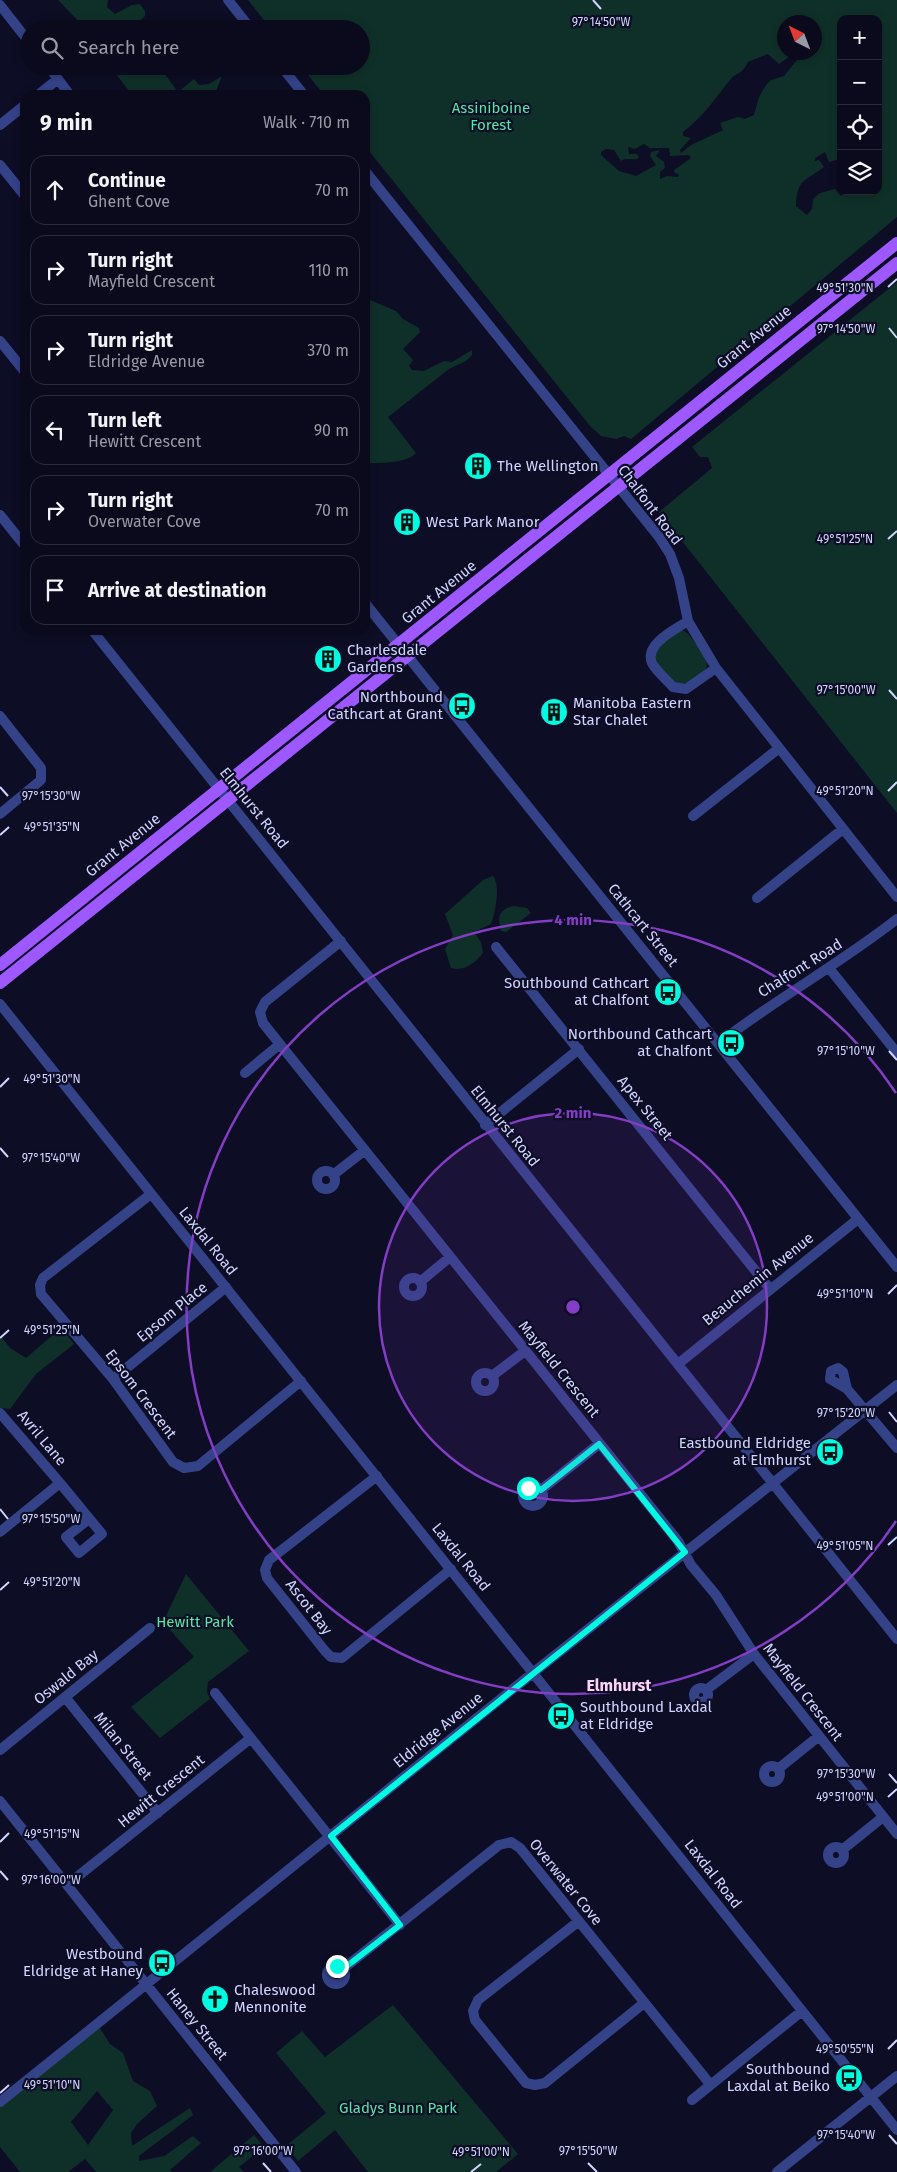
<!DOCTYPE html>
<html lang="en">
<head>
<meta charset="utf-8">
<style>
  :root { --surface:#0a0a1c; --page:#131325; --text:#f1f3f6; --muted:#999aa3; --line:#2a2b3b }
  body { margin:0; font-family:"Fira Sans",sans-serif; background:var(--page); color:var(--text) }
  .controls { position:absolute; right:15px; top:15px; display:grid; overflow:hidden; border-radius:10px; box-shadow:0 2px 8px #0003 }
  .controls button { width:45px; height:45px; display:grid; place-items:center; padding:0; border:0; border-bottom:1px solid var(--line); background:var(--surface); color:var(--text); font:25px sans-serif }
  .compass { position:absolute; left:777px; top:15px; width:45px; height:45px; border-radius:50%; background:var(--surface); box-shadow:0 2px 8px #0003; rotate:318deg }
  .stop { position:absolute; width:15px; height:15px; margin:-11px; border:4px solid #00fce0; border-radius:50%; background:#fff }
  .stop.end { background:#00fce0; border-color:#fff; box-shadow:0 1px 5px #0008 }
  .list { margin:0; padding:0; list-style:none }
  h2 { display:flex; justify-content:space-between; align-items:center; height:65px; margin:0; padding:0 20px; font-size:21px }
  h2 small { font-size:16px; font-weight:400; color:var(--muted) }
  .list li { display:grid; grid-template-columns:32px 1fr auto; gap:15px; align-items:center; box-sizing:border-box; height:70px; margin:0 10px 10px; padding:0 10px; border:1px solid var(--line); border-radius:15px }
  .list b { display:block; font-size:19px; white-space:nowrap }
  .list p { margin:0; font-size:16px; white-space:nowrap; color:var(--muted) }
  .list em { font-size:16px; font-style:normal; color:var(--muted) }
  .icon { flex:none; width:28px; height:28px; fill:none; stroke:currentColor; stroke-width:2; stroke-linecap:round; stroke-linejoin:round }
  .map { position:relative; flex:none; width:897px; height:2172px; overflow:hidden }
  .search { position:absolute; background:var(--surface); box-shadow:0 2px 8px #0003; left:20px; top:20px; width:350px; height:55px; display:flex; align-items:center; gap:12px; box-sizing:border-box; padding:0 18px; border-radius:28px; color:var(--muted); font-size:19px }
  .panel { position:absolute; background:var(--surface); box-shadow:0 2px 8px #0003; left:20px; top:90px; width:350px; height:545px; border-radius:15px }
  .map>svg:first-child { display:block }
  .green { fill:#0f3028; fill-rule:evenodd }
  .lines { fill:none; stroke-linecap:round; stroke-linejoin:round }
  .minor { stroke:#344288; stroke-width:10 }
  .major { stroke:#9d58ff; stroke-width:12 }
  .route { stroke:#00fce0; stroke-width:6 }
  .ticks { fill:none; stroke:#d1d5ff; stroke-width:2 }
  .ring { fill:none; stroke:#843dc5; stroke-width:2.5 }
  .labels { text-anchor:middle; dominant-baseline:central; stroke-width:4.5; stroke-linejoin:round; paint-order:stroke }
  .park-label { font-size:15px; fill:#53e8a4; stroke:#0d0d25 }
  .street-label { font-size:15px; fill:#d1d5ff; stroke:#0d0d25 }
  .poi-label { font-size:15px; fill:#d1d5ff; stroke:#0d0d25; text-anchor:start }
  .neighbourhood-label { font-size:16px; font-weight:bold; fill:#ffd3f8; stroke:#0d0d25 }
  .ticks-label { font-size:12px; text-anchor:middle; fill:#d1d5ff; stroke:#0d0d25; stroke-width:4.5; stroke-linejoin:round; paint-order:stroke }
  .centre { fill:#843dc5; stroke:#0d0d25; stroke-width:2.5 }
  .ring-label { font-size:15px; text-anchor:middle; font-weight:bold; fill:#843dc5; stroke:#0d0d25; stroke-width:4.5; stroke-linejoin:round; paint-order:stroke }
</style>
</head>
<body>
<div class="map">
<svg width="897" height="2172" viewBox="0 0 897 2172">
  <rect width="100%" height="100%" fill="#0d0d25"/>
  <!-- green -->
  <path class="green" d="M58,0H108L107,7L115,14L132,5L140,4L145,11V16L131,29H86Z
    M248,0H897V217L631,439L624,436L616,439L601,436L590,426L365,146V95H324L301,66H361V29H271ZM841,19H878V191H846L841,196L835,189L820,193L813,199L812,209L807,215L796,206C797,178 805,182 824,167L819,160L815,161V158L825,152L829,162L841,159ZM784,22H814V52L801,55L784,76L771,80L766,85L759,97L754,115L745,119L738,117L720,123L723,130L721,131L691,145L681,153L680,150L691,138L683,136V132C704,116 713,101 730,80C736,72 741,76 748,62L768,54L779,64L794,53L784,52ZM644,144L650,148H669L670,156L689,155L691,158L674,170V172L679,175L678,177L667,176L660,179V172L665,168L664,162L656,156L660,150L651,152L650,156L656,165L636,176L619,171L601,155V152L606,149L614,150L621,161C626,157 632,161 639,158L637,154H629L628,147L635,149Z
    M110,66H159L178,92L194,79L199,85L209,84L222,76L216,91L219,95H132Z
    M897,282V813L659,512L712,468L708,457H700L692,447Z
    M365,294L370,300L396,311L403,319L419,328L420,332L403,349L413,360L409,366L412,370L424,371L444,361L452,362L472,350V355L466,361L449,369L388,417L416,453C407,463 382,463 370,463L365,457Z
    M680,629C688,632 691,637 696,644C699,648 703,653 705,657C714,676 688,685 674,685C649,653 648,655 680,629Z
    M493,876C501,886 495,913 491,924L474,932L481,942L483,953C475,963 464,972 451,968L445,949L453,935L445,914L483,880Z
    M514,906L527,908L531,913L506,932L501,931C497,916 499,909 514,906Z
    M61,1328L74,1344L36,1374L10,1409L0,1408V1335L10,1348L26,1358Z
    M186,1574L249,1651L208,1682L207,1692L210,1699L160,1738L131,1707L194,1657L163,1622Z
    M393,2005L518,2154L496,2172H368L335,2130L298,2161L286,2146L326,2113L276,2053L302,2031L325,2057Z
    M100,2028L110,2044L123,2053L133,2081L150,2091L157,2106L137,2124L131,2133L132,2146L190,2108L193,2115L139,2156V2161L164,2156L193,2136L201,2143L170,2170L172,2172H96L85,2159L68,2172H20L0,2147V2104ZM97,2091L113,2110L88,2145L71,2122Z
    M254,2135L264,2147L239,2167L244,2172H210Z"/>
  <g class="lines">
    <!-- minor -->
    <path class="minor" d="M228,0L251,29
      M0,5L29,42
      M48,66L70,95
      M281,66L304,95
      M38,95L58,79
      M0,125L25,105
      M0,165L25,196
      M365,171L659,537L670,554L679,578L688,621L716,668L897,897
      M0,341L25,372
      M0,515L25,546
      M365,603L897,1267
      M688,621C675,630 644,644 652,663C656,671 667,680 673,687L686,689L716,668
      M92,630L897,1639
      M0,716L41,768V780L0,814
      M693,816L778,749
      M757,898L843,829
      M341,941L265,1002L260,1012L263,1023L678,1541L691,1565L716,1595L754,1654L897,1834
      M496,947L770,1289
      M829,968L897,1053
      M0,1004L897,2130
      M719,1043C777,998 840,964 897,919
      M245,1073L280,1044
      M485,1125L579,1049
      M317 1180a9 9 0 1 1 18 0a9 9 0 1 1-18 0Z
      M333,1175L365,1150
      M151,1194L43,1278L40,1285L41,1294L113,1379L173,1462L184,1468L198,1466L301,1381
      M404 1287a9 9 0 1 1 18 0a9 9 0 1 1-18 0Z
      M420,1282L450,1257
      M678,1364L858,1219
      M838,1368L843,1372L847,1389L830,1379L831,1371Z
      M476 1382a9 9 0 1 1 18 0a9 9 0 1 1-18 0Z
      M492,1376L525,1351
      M113,1379L226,1287
      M847,1389L897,1448
      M0,1413L60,1483L0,1532
      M377,1476L269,1560L265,1570L267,1578L325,1651L331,1657L342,1658L451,1569
      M60,1483L102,1534L79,1553L66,1537L89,1519
      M523 1496a10 10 0 1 1 20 0a10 10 0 1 1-20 0Z
      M541,1490L599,1444
      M694 1695a7 7 0 1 1 14 0a7 7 0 1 1-14 0Z
      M706,1690L754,1654
      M215,1693L400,1925
      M65,1697L158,1813
      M0,1750L150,1628
      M764 1774a8 8 0 1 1 16 0a8 8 0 1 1-16 0Z
      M778,1769L819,1736
      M0,1801L296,2172
      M828 1855a8 8 0 1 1 16 0a8 8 0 1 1-16 0Z
      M842,1850L883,1817
      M67,1885L251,1738
      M579,1921L478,2000L473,2011L475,2020L526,2083L535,2085L545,2083L644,2003
      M327 1975a9 9 0 1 1 18 0a9 9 0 1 1-18 0Z
      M343,1969L499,1845L511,1842L520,1848L710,2084
      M692,2100L802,2011
      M0,2102L534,1672L897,1385
      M777,2172L897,2076"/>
    <!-- major -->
    <path class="major" d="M0,965L897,243
      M0,983L897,263"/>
  </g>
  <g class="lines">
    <!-- route -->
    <path class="route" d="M337,1966L343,1969L400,1925L331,1836L685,1552L599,1444L541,1490L535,1486L528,1488"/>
  </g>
  <!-- ticks -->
  <path class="ticks" d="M593,0L601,9M888,287L897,279M889,328L897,338M888,539L897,531M889,690L897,699M0,787L8,796M888,791L897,782M0,835L9,827M889,1051L897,1060M0,1087L9,1078M0,1148L8,1157M888,1294L897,1285M0,1338L9,1330M889,1412L897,1422M0,1509L8,1519M888,1545L897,1537M0,1590L9,1582M889,1774L897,1783M888,1797L897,1789M0,1842L9,1833M0,1871L8,1880M888,2049L897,2040M0,2093L9,2085M889,2135L897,2144M263,2163L271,2172M588,2163L597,2172M471,2172L481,2164"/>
  <!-- distance rings -->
  <circle cx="573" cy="1307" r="194" fill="#843dc5" fill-opacity=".12"/>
  <g class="ring">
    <circle cx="573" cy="1307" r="194"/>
    <path d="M896 1521A387 387 0 1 1 896 1093"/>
  </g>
  <!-- icons -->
  <defs>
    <g id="building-disc" transform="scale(1.4375)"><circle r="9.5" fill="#00fce0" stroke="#0d0d25"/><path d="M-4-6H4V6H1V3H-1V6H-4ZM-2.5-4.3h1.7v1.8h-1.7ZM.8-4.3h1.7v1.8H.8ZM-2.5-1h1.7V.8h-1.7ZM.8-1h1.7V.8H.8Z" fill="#111"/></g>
    <g id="bus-disc" transform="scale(1.4375)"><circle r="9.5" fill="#00fce0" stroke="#0d0d25"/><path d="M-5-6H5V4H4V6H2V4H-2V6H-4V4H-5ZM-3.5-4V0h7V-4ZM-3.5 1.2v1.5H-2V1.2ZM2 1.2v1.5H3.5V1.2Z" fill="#111"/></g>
    <g id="church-disc" transform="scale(1.4375)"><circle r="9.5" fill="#00fce0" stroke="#0d0d25"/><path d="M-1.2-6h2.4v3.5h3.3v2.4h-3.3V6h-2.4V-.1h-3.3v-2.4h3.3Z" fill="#111"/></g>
  </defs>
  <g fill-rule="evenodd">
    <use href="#building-disc" x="478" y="466"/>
    <use href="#building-disc" x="407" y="522"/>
    <use href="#building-disc" x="328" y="659"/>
    <use href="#bus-disc" x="462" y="706"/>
    <use href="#building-disc" x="554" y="712"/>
    <use href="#bus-disc" x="668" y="992"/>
    <use href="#bus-disc" x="731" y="1043"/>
    <use href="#bus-disc" x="830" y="1452"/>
    <use href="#bus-disc" x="561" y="1716"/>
    <use href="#bus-disc" x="162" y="1963"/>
    <use href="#church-disc" x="215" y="1999"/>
    <use href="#bus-disc" x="849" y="2078"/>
  </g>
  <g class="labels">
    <!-- park labels -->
    <g class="park-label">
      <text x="491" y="108">Assiniboine<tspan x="491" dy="17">Forest</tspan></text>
      <text x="195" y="1622">Hewitt Park</text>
      <text x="398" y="2108">Gladys Bunn Park</text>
    </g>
    <!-- street labels -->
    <g class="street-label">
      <text transform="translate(754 337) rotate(-39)">Grant Avenue</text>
      <text transform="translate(650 505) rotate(53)">Chalfont Road</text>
      <text transform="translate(439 592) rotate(-39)">Grant Avenue</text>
      <text transform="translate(254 808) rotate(51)">Elmhurst Road</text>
      <text transform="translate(123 845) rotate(-39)">Grant Avenue</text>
      <text transform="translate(643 925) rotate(51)">Cathcart Street</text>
      <text transform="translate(800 968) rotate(-32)">Chalfont Road</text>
      <text transform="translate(645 1108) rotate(51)">Apex Street</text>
      <text transform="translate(505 1126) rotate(51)">Elmhurst Road</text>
      <text transform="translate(208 1241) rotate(51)">Laxdal Road</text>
      <text transform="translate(758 1279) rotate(-39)">Beauchemin Avenue</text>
      <text transform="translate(172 1312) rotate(-39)">Epsom Place</text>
      <text transform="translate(559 1369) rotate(51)">Mayfield Crescent</text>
      <text transform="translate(141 1394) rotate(53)">Epsom Crescent</text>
      <text transform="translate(42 1438) rotate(50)">Avril Lane</text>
      <text transform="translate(461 1557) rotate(51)">Laxdal Road</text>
      <text transform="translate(309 1607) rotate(52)">Ascot Bay</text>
      <text transform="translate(66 1677) rotate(-39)">Oswald Bay</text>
      <text transform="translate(803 1692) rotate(52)">Mayfield Crescent</text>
      <text transform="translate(438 1730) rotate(-39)">Eldridge Avenue</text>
      <text transform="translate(123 1746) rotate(51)">Milan Street</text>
      <text transform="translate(161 1791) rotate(-39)">Hewitt Crescent</text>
      <text transform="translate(713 1874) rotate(52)">Laxdal Road</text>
      <text transform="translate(566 1882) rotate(51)">Overwater Cove</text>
      <text transform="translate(197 2024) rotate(51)">Haney Street</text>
    </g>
    <!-- poi labels -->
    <g class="poi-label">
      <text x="497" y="466">The Wellington</text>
      <text x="426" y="522">West Park Manor</text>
      <text x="347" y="650">Charlesdale<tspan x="347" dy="17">Gardens</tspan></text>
      <text x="443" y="697" text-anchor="end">Northbound<tspan x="443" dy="17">Cathcart at Grant</tspan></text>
      <text x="573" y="703">Manitoba Eastern<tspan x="573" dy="17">Star Chalet</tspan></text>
      <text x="649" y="983" text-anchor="end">Southbound Cathcart<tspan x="649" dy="17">at Chalfont</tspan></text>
      <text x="712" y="1034" text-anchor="end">Northbound Cathcart<tspan x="712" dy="17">at Chalfont</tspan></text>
      <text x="811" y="1443" text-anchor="end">Eastbound Eldridge<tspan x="811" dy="17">at Elmhurst</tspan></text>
      <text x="580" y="1707">Southbound Laxdal<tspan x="580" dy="17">at Eldridge</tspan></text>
      <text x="143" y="1954" text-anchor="end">Westbound<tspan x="143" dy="17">Eldridge at Haney</tspan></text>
      <text x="234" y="1990">Chaleswood<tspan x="234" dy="17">Mennonite</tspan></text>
      <text x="830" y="2069" text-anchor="end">Southbound<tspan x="830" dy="17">Laxdal at Beiko</tspan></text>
    </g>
    <!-- neighbourhood labels -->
    <g class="neighbourhood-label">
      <text x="619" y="1685">Elmhurst</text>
    </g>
  </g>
  <g class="ticks-label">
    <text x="601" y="26">97°14'50"W</text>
    <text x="845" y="292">49°51'30"N</text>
    <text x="846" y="333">97°14'50"W</text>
    <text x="845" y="543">49°51'25"N</text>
    <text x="846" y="694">97°15'00"W</text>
    <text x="845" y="795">49°51'20"N</text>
    <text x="51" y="800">97°15'30"W</text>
    <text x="52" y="831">49°51'35"N</text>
    <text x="846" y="1055">97°15'10"W</text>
    <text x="52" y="1083">49°51'30"N</text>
    <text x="51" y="1162">97°15'40"W</text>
    <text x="845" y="1298">49°51'10"N</text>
    <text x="52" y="1334">49°51'25"N</text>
    <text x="846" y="1417">97°15'20"W</text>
    <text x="51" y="1523">97°15'50"W</text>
    <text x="845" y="1550">49°51'05"N</text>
    <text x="52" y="1586">49°51'20"N</text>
    <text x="846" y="1778">97°15'30"W</text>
    <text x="845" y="1801">49°51'00"N</text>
    <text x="52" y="1838">49°51'15"N</text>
    <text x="51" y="1884">97°16'00"W</text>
    <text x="845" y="2053">49°50'55"N</text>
    <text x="52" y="2089">49°51'10"N</text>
    <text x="846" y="2139">97°15'40"W</text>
    <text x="263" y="2155">97°16'00"W</text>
    <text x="588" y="2155">97°15'50"W</text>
    <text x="481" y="2156">49°51'00"N</text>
  </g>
  <circle cx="573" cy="1307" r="8" class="centre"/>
  <g class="ring-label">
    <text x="573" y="925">4 min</text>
    <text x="573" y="1118">2 min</text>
  </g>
</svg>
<div class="controls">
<button>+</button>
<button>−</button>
<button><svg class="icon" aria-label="locate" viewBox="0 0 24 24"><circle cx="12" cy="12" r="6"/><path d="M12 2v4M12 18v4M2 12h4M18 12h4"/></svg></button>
<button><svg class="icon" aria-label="layers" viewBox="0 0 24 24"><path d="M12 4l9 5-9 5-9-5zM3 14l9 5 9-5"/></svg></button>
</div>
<svg class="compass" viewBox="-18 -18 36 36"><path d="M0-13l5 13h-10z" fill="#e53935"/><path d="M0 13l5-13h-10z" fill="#999aa3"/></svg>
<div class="stop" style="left:528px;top:1488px"></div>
<div class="stop end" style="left:337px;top:1966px"></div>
<div class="search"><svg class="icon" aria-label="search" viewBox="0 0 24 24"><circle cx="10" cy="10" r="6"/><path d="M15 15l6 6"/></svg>Search here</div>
<section class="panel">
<h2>9 min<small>Walk · 710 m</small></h2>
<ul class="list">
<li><svg class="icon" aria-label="ahead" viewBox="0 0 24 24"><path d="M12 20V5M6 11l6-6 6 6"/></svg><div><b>Continue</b><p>Ghent Cove</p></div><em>70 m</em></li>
<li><svg class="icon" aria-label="right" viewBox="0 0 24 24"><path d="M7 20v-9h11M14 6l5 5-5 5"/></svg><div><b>Turn right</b><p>Mayfield Crescent</p></div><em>110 m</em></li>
<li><svg class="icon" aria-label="right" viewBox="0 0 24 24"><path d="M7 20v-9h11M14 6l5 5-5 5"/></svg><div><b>Turn right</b><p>Eldridge Avenue</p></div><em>370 m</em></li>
<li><svg class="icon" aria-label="left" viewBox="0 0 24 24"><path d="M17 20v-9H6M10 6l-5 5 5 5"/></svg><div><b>Turn left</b><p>Hewitt Crescent</p></div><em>90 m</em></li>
<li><svg class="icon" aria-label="right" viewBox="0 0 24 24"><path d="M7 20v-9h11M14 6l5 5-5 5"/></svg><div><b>Turn right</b><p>Overwater Cove</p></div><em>70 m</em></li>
<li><svg class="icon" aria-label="arrive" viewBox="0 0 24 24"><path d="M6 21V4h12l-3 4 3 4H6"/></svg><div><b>Arrive at destination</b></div></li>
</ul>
</section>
</div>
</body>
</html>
